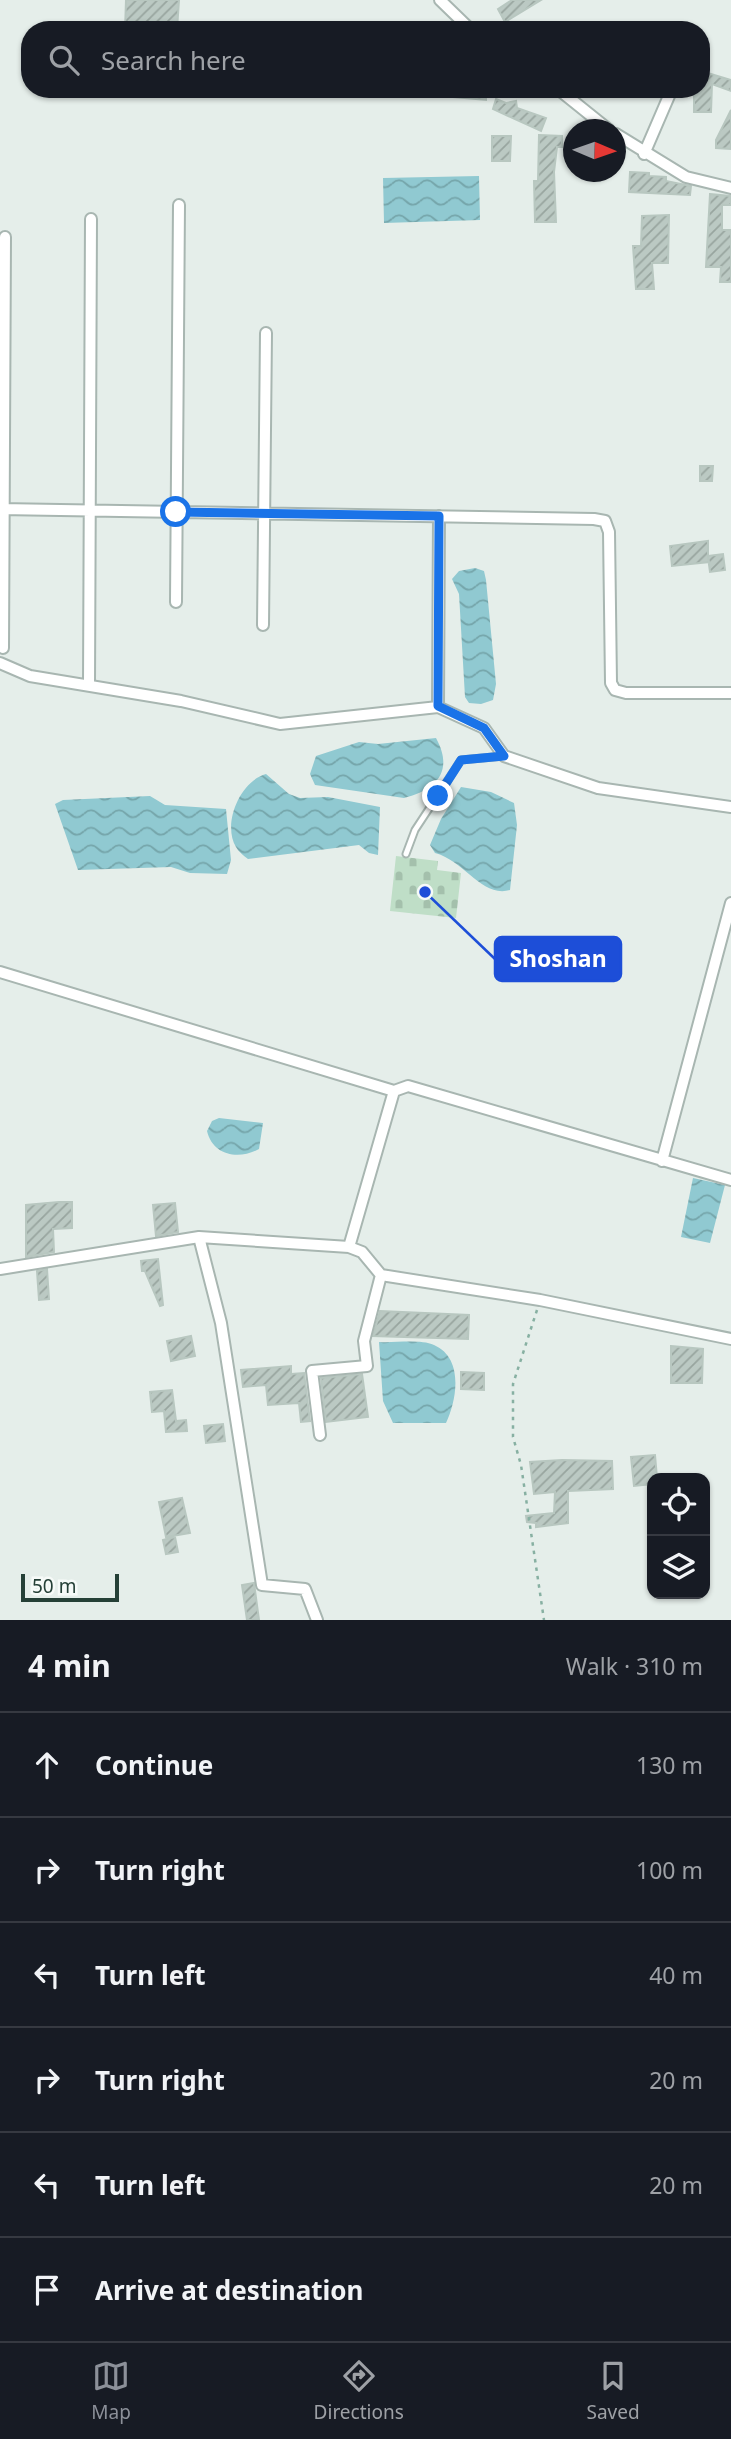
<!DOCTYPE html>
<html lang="en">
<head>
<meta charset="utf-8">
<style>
  :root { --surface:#171b24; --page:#20242c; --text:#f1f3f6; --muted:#9ea1a6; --line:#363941; --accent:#8c9099 }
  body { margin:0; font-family:"Noto Sans",sans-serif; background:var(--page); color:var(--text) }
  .controls { position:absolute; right:21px; bottom:21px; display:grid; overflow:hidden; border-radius:14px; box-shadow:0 2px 5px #0004 }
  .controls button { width:63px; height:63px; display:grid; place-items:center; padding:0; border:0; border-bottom:2px solid var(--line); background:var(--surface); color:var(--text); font:35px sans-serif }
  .compass { position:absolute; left:563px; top:119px; width:63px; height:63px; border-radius:50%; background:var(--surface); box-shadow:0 2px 5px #0004; rotate:92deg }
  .scale { position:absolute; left:21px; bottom:18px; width:98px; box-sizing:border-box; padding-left:7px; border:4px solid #254037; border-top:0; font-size:19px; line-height:24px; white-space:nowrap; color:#254037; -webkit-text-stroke:5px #f6faf8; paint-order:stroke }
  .stop { position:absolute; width:21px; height:21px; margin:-16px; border:5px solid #1a73e8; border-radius:50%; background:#fff }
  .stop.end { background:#1a73e8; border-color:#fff; box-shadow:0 2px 7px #0008 }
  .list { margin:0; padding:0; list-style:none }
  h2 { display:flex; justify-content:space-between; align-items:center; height:91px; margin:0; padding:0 28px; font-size:30px }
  h2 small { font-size:23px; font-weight:400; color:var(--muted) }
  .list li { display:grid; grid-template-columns:46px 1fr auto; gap:21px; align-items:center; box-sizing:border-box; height:105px; padding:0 28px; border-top:2px solid var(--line) }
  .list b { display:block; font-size:26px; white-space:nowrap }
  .list em { font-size:23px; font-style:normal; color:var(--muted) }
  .icon { flex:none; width:38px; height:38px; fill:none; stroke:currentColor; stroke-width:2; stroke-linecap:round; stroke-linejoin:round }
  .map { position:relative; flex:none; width:731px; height:1620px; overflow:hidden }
  .search { position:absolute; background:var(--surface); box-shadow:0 2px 5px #0004; left:21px; right:21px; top:21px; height:77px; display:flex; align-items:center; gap:18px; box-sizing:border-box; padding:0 24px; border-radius:28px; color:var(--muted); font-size:26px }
  .sheet { height:721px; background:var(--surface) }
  nav { display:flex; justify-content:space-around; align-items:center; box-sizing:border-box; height:98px; border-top:2px solid var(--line); background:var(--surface); font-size:19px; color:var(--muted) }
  nav a { display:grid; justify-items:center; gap:4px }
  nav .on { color:var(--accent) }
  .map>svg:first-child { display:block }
  .cemetery { fill:url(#cemetery-stones) }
  .water { fill:url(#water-waves) }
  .building { fill:url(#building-hatch); stroke:#b8c7c0; stroke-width:2 }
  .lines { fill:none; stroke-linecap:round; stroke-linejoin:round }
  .service-casing { stroke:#a8b6b1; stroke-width:9 }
  .minor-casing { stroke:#a8b6b1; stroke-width:14 }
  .path { stroke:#87b0a2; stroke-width:2.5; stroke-dasharray:3.5 5; stroke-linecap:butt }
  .service { stroke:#fff; stroke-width:5 }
  .minor { stroke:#fff; stroke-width:10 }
  .route { stroke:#1a73e8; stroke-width:9 }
  .leader { fill:none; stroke:#1d4ed8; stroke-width:2.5 }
  .callout-dot { fill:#1d4ed8; stroke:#f6faf8; stroke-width:2.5 }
  .callout { fill:#1d4ed8; stroke:#1d4ed8; stroke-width:2.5 }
  .callout-label { font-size:23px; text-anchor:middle; font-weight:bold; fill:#fff }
</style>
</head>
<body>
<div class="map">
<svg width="731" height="1620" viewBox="0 0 731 1620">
  <defs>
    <pattern id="cemetery-stones" width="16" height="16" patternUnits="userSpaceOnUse" patternTransform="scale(1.75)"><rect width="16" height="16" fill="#bfdec7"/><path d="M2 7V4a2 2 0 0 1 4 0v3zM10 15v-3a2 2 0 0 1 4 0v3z" fill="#a4c0ac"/></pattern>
    <pattern id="water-waves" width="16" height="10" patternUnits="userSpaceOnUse" patternTransform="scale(1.75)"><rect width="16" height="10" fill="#90c9d1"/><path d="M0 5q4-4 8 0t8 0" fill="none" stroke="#75a5aa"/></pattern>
    <pattern id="building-hatch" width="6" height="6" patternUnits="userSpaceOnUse" patternTransform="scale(1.75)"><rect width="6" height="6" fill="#bbc9c3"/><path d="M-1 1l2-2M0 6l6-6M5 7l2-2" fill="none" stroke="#98a59f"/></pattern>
  </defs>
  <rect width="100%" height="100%" fill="#e5eeea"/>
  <!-- cemetery -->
  <path class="cemetery" d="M396,856L438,861L437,870L461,873L456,918L390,911Z"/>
  <!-- water -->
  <path class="water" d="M479,176L480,220L384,223L383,178Z
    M475,568L484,571L486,580L496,684L493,700L481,704L469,703L465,697L459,594L452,579L459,571Z
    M436,738C454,771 437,790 404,798L315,785L310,774L316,756L359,742L378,744Z
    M266,774L289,794L300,798L328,797L380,807L378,855L369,853L359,845L248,859C244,856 238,851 236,847C222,824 240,781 266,774Z
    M461,787L491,792L514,803L517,825L510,890C482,898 465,861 435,853L430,845L441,819Z
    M150,796L165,805L226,809L231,860L227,874L190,873L171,867L78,870L55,804L63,800Z
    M219,1118L263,1123L259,1149C239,1160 213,1156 207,1131L212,1121Z
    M693,1178L725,1185L710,1243L681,1237Z
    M379,1342C395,1343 420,1339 434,1345C464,1358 457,1400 446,1423H393L383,1401Z"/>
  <!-- building -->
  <path class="building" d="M126,0H179L177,30H125Z
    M512,0H541L505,22L498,9Z
    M701,71L731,80V91L712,84L711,112H694V89H701Z
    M455,89H486V100L454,97Z
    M496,99L506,103L516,101L517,108L546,118L541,131L493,109Z
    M731,110V149L716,148V140Z
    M539,135L562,136V147H557L554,172L556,222H535L534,181H538Z
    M492,136H511L510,161H492Z
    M630,172L649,173V176L666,177V181L691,186L690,195L629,192Z
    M710,194L731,196V205H722V230H731V282H720L721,267H706Z
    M669,215L668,263H652L654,289H636L633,246H641L642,216Z
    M700,466H713L712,481H700Z
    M708,541V556L723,554L725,570L710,572L708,557L709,562L672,566L670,546Z
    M59,1202H72V1228L53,1229L54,1252L26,1257V1205Z
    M175,1203L178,1232L156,1236L153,1205Z
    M158,1259L163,1305L160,1306L145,1271H142L141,1261Z
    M47,1269L49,1299L39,1300L37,1271Z
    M380,1311L469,1315L468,1339L373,1336Z
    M191,1336L195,1356L171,1361L167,1341Z
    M671,1346L703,1349L702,1383H671Z
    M291,1366V1374L304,1373L310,1421L301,1422L299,1403L268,1405L266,1385L243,1387L241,1370Z
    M461,1372L484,1373V1390L461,1389Z
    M362,1374L368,1417L326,1422L321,1378Z
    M172,1390L176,1421L186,1420L187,1431L166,1432L164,1411L152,1412L150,1392Z
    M223,1424L225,1441L206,1443L204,1426Z
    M655,1455L657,1478H652V1484L634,1486L631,1457Z
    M562,1460L612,1461L613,1489L568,1491V1523L536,1527V1523L527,1522L526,1516L554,1513L555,1492L534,1494L530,1462Z
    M182,1498L190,1533L166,1537L159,1502Z
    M175,1537L178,1552L166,1554L163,1540Z
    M254,1583L259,1620H247L242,1585Z"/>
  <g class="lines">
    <!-- service casing -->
    <g class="service-casing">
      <path id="service" d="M406,854L415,830L461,760L504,756"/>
    </g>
    <!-- minor casing -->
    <g class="minor-casing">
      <path id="minor" d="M440,0L471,30
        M558,89L609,130
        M616,134L686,177L731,188
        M644,154L672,89
        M0,509L594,519L605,521L609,532L611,683L615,690L626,693H731
        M176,602L179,205
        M263,625L266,333
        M3,648L5,237
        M0,663L30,676L181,701L280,724L438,707L484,728L504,756L598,788L731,807
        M89,685L91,219
        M438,707L439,516
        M0,972L394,1091
        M662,1161L731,903
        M199,1237L221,1323L262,1585L305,1589L317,1620
        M349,1247L394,1091L408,1086L731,1180
        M0,1269L199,1237L349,1247L362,1252L381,1275L540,1300L731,1339
        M320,1435L312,1371L367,1366L364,1341L381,1275"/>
    </g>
    <!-- path -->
    <path class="path" d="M537,1310L513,1384V1437L521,1465L544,1620"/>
    <!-- service -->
    <use href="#service" class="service"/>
    <!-- minor -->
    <use href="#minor" class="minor"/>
  </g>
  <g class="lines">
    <!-- route -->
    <path class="route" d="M176,512L439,516L438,706L484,728L504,756L461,760L438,796"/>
  </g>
  <!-- callouts -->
  <path class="leader" d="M425 892L495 959"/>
  <circle class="callout-dot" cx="425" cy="892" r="7"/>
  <rect class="callout" x="495" y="937" width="126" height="44" rx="7"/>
  <g class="callout-label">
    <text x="558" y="967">Shoshan</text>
  </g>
</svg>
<div class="controls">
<button><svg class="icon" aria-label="locate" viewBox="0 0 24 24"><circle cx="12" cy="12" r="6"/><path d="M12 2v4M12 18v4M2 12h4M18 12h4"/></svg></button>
<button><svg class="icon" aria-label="layers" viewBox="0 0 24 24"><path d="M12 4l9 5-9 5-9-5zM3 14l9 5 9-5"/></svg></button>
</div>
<svg class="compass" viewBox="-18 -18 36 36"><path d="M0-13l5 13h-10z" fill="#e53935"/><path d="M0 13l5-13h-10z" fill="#9ea1a6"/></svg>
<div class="scale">50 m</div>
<div class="stop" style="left:176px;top:512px"></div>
<div class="stop end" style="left:438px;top:796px"></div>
<div class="search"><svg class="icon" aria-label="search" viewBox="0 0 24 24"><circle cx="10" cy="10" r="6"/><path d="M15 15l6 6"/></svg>Search here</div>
</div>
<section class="sheet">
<h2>4 min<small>Walk · 310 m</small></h2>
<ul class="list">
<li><svg class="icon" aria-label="ahead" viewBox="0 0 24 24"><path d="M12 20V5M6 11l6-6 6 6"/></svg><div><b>Continue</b></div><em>130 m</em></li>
<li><svg class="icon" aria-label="right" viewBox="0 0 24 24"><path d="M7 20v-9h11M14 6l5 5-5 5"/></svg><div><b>Turn right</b></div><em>100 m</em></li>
<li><svg class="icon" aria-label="left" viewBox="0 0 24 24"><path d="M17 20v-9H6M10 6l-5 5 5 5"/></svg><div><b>Turn left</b></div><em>40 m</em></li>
<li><svg class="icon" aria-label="right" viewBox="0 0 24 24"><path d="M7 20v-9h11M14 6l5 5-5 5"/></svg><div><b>Turn right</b></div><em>20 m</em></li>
<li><svg class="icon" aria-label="left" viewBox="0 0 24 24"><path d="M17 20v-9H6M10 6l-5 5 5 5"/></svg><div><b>Turn left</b></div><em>20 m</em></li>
<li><svg class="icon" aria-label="arrive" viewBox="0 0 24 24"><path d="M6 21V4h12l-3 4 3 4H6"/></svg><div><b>Arrive at destination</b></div></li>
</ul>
</section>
<nav>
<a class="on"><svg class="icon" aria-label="map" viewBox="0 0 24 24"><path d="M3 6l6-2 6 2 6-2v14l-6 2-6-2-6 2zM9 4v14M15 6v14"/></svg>Map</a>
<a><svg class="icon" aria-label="directions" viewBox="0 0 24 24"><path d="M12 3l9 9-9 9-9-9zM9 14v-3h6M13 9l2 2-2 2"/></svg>Directions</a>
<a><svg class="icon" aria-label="saved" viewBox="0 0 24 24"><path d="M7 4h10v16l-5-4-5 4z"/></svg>Saved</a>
</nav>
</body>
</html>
